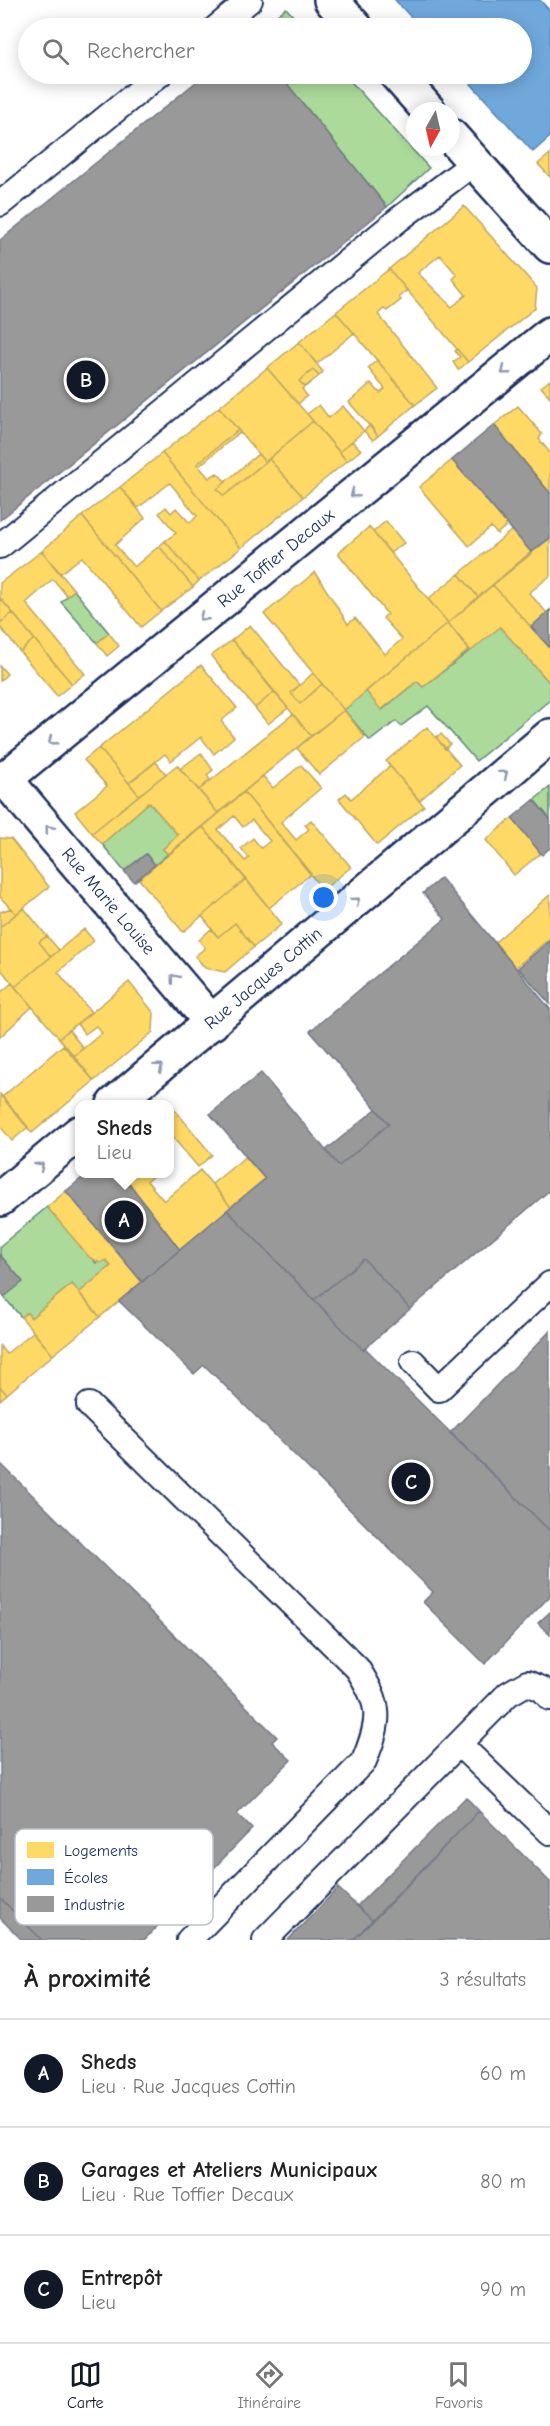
<!DOCTYPE html>
<html lang="fr">
<head>
<meta charset="utf-8">
<style>
  :root { --surface:#fff; --page:#f2f2f2; --text:#222; --muted:#767676; --line:#e0e0e0; --accent:#111827 }
  body { margin:0; font-family:"Comic Neue",sans-serif; background:var(--page); color:var(--text) }
  .compass { position:absolute; left:406px; top:102px; width:54px; height:54px; border-radius:50%; background:var(--surface); box-shadow:0 3px 15px #0003; rotate:188deg }
  .you { position:absolute; left:324px; top:898px; width:21px; height:21px; margin:-15px; border:4px solid #fff; border-radius:50%; background:#1a73e8; box-shadow:0 0 0 9px #1a73e833 }
  .badge { display:grid; place-items:center; width:39px; height:39px; border-radius:50%; background:var(--accent); color:#fff; font-size:20px; font-weight:700 }
  .pin { position:absolute; translate:-50% -50%; border:3px solid #fff; box-shadow:0 2px 6px #0006 }
  .popup { position:absolute; left:75px; top:1100px; width:99px; height:78px; box-sizing:border-box; display:grid; place-content:center; border-radius:12px; background:var(--surface); filter:drop-shadow(0 2px 4px #0005); font-size:20px; white-space:nowrap; color:var(--muted) }
  .popup b { font-size:22px; color:var(--text) }
  .popup::after { content:''; position:absolute; left:50%; top:100%; margin-left:-12px; border:12px solid transparent; border-top-color:var(--surface) }
  .list { margin:0; padding:0; list-style:none }
  h2 { display:flex; justify-content:space-between; align-items:center; height:78px; margin:0; padding:0 24px; font-size:26px }
  h2 small { font-size:20px; font-weight:400; color:var(--muted) }
  .list li { display:grid; grid-template-columns:39px 1fr auto; gap:18px; align-items:center; box-sizing:border-box; height:108px; padding:0 24px; border-top:2px solid var(--line) }
  .list b { display:block; font-size:22px; white-space:nowrap }
  .list p { margin:0; font-size:20px; white-space:nowrap; color:var(--muted) }
  .list em { font-size:20px; font-style:normal; color:var(--muted) }
  .icon { flex:none; width:33px; height:33px; fill:none; stroke:currentColor; stroke-width:2; stroke-linecap:round; stroke-linejoin:round }
  .map { position:relative; flex:none; width:550px; height:1940px; overflow:hidden }
  .search { position:absolute; background:var(--surface); box-shadow:0 3px 15px #0003; left:18px; right:18px; top:18px; height:66px; display:flex; align-items:center; gap:15px; box-sizing:border-box; padding:0 21px; border-radius:33px; color:var(--muted); font-size:22px }
  .sheet { height:402px; background:var(--surface) }
  nav { display:flex; justify-content:space-around; align-items:center; box-sizing:border-box; height:84px; border-top:2px solid var(--line); background:var(--surface); font-size:16px; color:var(--muted) }
  nav a { display:grid; justify-items:center; gap:3px }
  nav .on { color:var(--accent) }
  .map>svg:first-child { display:block }
  .green { fill:#abda9a; stroke:#63847c; stroke-width:1.5 }
  .homes { fill:#ffd966; stroke:#bba664; stroke-width:1.5; fill-rule:evenodd }
  .schools { fill:#6fa8dc; stroke:#5684b6; stroke-width:1.5 }
  .industry { fill:#999; stroke:#737987; stroke-width:1.5 }
  .lines { fill:none; stroke-linecap:round; stroke-linejoin:round }
  .lane-casing { stroke:#1b2f5e; stroke-width:28 }
  .street-casing { stroke:#1b2f5e; stroke-width:38 }
  .lane { stroke:#fff; stroke-width:24 }
  .street { stroke:#fff; stroke-width:33 }
  .oneway { stroke:#8d97ae }
  .labels { text-anchor:middle; dominant-baseline:central; stroke-width:6; stroke-linejoin:round; paint-order:stroke }
  .street-label { font-size:18px; fill:#1b2f5e; stroke:#fff }
  .key { fill:#fff; stroke:#bbc1cf; stroke-width:1.5 }
  .key-label { font-size:16px; fill:#1b2f5e }
</style>
</head>
<body>
<div class="map">
<svg width="550" height="1940" viewBox="0 0 550 1940">
  <rect width="100%" height="100%" fill="#fff"/>
  <filter id="ink" filterUnits="userSpaceOnUse"><feTurbulence type="fractalNoise" baseFrequency=".0167" numOctaves="2"/><feDisplacementMap in="SourceGraphic" scale="12" xChannelSelector="R" yChannelSelector="G"/><feConvolveMatrix kernelMatrix="1 2 1 2 8 2 1 2 1" color-interpolation-filters="sRGB"/></filter>
  <g filter="url(#ink)">
    <!-- green -->
    <path class="green" d="M286,8L304,28H261Z
      M279,74H344L429,168L387,207Z
      M74,590L109,633L97,643L61,602Z
      M500,627L550,683V700L476,761L428,706L401,726L396,721L370,741L344,710L366,691L382,710L417,681L423,687Z
      M550,787V819L534,800Z
      M149,802L178,835L163,849L168,854L155,865L146,854L124,871L102,844Z
      M47,1207L96,1263L106,1260L111,1266L79,1293L72,1284L31,1318L27,1313L21,1317L4,1297L22,1281L0,1255V1246Z"/>
    <!-- homes -->
    <path class="homes" d="M550,154V177L538,164Z
      M464,206L537,288L535,308L468,362L389,269ZM440,255L457,275L453,279L466,295L452,307L418,273Z
      M389,269L407,290L399,297L401,300L387,311L384,309L378,314L437,388L415,405L336,312Z
      M336,312L354,333L317,364L299,342Z
      M299,342L323,372L319,376L313,370L299,381L305,387L302,389L307,396L298,404L267,368Z
      M457,349L468,362L458,370L453,362L460,357L455,351Z
      M377,360L415,405L378,436L349,402L371,383L380,393L385,389L368,368Z
      M267,368L313,421L265,462L219,407Z
      M313,370L319,376L305,387L299,381Z
      M550,380V397L541,387Z
      M319,405L329,418L343,406L364,431L339,452L307,414Z
      M518,406L542,434L539,439L550,453V493L494,425Z
      M219,407L238,430L197,464L209,478L217,473L226,482L217,489L224,496L269,459L303,497L241,548L162,453Z
      M313,421L347,461L303,497L269,459Z
      M370,425L378,436L373,440L364,431Z
      M238,430L240,432L199,466L197,464Z
      M352,441L361,450L347,461L339,452Z
      M162,453L241,548L199,581L165,541L176,533L159,513L166,507L171,513L176,508L190,523L197,516L170,483L138,508L120,487Z
      M258,454L265,462L224,496L217,489Z
      M452,460L507,525L497,534L491,527L469,546L419,487Z
      M120,487L145,518L115,545L134,567L159,546L193,587L161,611L82,516Z
      M82,516L161,611L141,627L82,557L60,574L42,551Z
      M386,521L404,543L390,553L373,532Z
      M369,527L448,623L344,710L264,614L315,572L348,624L355,618L385,654L402,639L383,618L387,614L338,553Z
      M512,530L531,552L478,597L459,574Z
      M550,538V576L529,593L547,613L550,610V648L493,585Z
      M165,541L199,581L193,587L159,546Z
      M42,551L74,590L67,596L53,579L26,603L85,674L72,684L0,598V583Z
      M459,574L478,597L448,623L428,599Z
      M493,585L550,648V683L500,627L471,651L448,623Z
      M0,598L13,613L0,623Z
      M13,613L34,639L20,652L0,627V623Z
      M448,623L469,650L423,687L417,681L381,710L366,691Z
      M250,625L299,685L291,693L300,704L322,684L344,710L311,736L232,640Z
      M109,633L119,646L107,656L97,643Z
      M34,639L72,684L57,696L20,652Z
      M232,640L274,692L255,708L211,656Z
      M201,665L237,708L221,721L234,737L214,754L201,737L171,761L165,754L129,783L99,748Z
      M0,666L7,674L0,681Z
      M313,673L322,684L300,704L291,693Z
      M274,692L288,708L268,724L255,708Z
      M344,710L365,737L319,775L297,748Z
      M293,714L311,736L218,813L199,790Z
      M427,727L460,765L419,801L386,761Z
      M441,734L450,744L445,749L436,737Z
      M99,748L139,795L92,833L75,812L107,786L84,760Z
      M201,753L213,770L207,775L210,780L199,790L180,769Z
      M156,762L166,774L139,795L129,783Z
      M177,765L218,813L168,854L163,849L178,835L149,802L102,844L92,833Z
      M301,765L321,788L281,822L296,840L309,829L305,825L311,820L351,867L323,890L244,792L263,776L273,788Z
      M390,766L424,806L377,845L339,799L346,793L351,799Z
      M244,792L311,874L269,908L203,827ZM234,816L243,827L252,820L270,841L261,848L253,838L241,848L249,858L245,861L218,830Z
      M512,818L541,853L514,875L486,840Z
      M203,827L246,879L183,932L139,879Z
      M0,838L11,839L49,887L16,914L0,897Z
      M246,879L282,924L254,947L235,923L218,937L202,916Z
      M550,895V938L515,968L495,942Z
      M11,908L16,914L0,927V912Z
      M24,908L47,936L39,942L51,957L15,987L0,968V927Z
      M235,923L254,947L225,972L205,968L195,956L205,948L199,940L211,929L218,937Z
      M84,929L94,941L58,972L91,1012L59,1038L15,987Z
      M47,936L59,950L51,957L39,942Z
      M129,982L154,1013L153,1032L94,1081L74,1056L102,1033L96,1026L85,1034L77,1024Z
      M12,983L32,1007L0,1037V993Z
      M69,1030L83,1048L74,1056L59,1038Z
      M63,1045L94,1081L32,1133L2,1097Z
      M0,1094L28,1127L12,1141L0,1126Z
      M170,1104L212,1155L198,1167L169,1133Z
      M245,1157L265,1179L231,1207L212,1184Z
      M200,1170L231,1207L180,1250L122,1174H155L147,1181L164,1201Z
      M66,1191L142,1282L100,1317L79,1293L111,1266L106,1260L100,1263L89,1257L47,1207Z
      M72,1284L100,1317L53,1355L21,1317L27,1313L31,1318Z
      M33,1332L53,1355L7,1394L0,1387V1346L6,1354Z
      M0,1387L7,1394L0,1400Z"/>
    <!-- schools -->
    <path class="schools" d="M395,0H540L550,11V137L533,152L462,74H522V28H421Z"/>
    <!-- industry -->
    <path class="industry" d="M206,74H279L387,207L0,520V240Z
      M494,425L550,493V538L531,552L452,460Z
      M550,610V648L531,627Z
      M534,800L550,819V848L542,855L512,818Z
      M146,854L155,865L134,882L124,871Z
      M441,878L550,1009V1190L410,1309L364,1259L314,1300L227,1210L265,1179L210,1114L261,1073L339,1166L389,1124L310,1031L445,919L423,893Z
      M550,940V1004L518,968Z
      M376,1109L389,1124L339,1166L326,1150Z
      M87,1174H122L180,1250L142,1282L66,1191Z
      M227,1210L363,1350L365,1348L550,1531V1596L485,1664L423,1602L433,1592L204,1365L194,1374L119,1301Z
      M0,1255L23,1282L4,1297L0,1292Z
      M364,1259L410,1309L363,1350L314,1300Z
      M550,1331V1531L450,1433Z
      M0,1463L277,1737L272,1742L291,1760L237,1814L252,1829L144,1940H42L0,1898Z
      M550,1612V1635L538,1623Z
      M466,1797L479,1811L373,1921L357,1906Z
      M479,1811L550,1882V1940H353Z
      M338,1888L373,1921L353,1940H288Z
      M0,1898L42,1940H22L0,1918Z"/>
    <g class="lines">
      <!-- lane casing -->
      <g class="lane-casing">
        <path id="lane" d="M216,28L250,0
          M0,204L160,74
          M0,546L398,220L474,163
          M413,1362L439,1389L550,1284
          M89,1405L357,1668C382,1706 381,1719 364,1761L189,1940
          M459,1744L550,1832
          M265,1940L508,1694L527,1683L542,1689L550,1698"/>
      </g>
      <!-- street casing -->
      <g class="street-casing">
        <g id="street">
          <path d="M331,0L356,28"/>
          <path d="M396,74L429,111"/>
          <path d="M451,136L550,246"/>
          <path id="s1" d="M5,779L212,1023"/>
          <path id="s2" d="M0,783L550,334"/>
          <path id="s3" d="M114,1104L550,736"/>
          <path d="M0,1199L79,1133"/>
        </g>
      </g>
      <!-- lane -->
      <use href="#lane" class="lane"/>
      <!-- street -->
      <use href="#street" class="street"/>
    </g>
    <!-- one-way arrows -->
    <defs><path id="oneway-chevron" d="M-2-3.5L2.5 0L-2 3.5" fill="none" stroke-width="1.6" stroke-linecap="round" stroke-linejoin="round" transform="scale(1.5)"/></defs>
    <g class="oneway">
      <use href="#oneway-chevron" transform="translate(505 371) rotate(141)"/>
      <use href="#oneway-chevron" transform="translate(354 494) rotate(141)"/>
      <use href="#oneway-chevron" transform="translate(203 617) rotate(141)"/>
      <use href="#oneway-chevron" transform="translate(52 741) rotate(141)"/>
      <use href="#oneway-chevron" transform="translate(504 774) rotate(-40)"/>
      <use href="#oneway-chevron" transform="translate(49 829) rotate(-130)"/>
      <use href="#oneway-chevron" transform="translate(356 901) rotate(-40)"/>
      <use href="#oneway-chevron" transform="translate(174 978) rotate(-130)"/>
      <use href="#oneway-chevron" transform="translate(159 1067) rotate(-40)"/>
      <use href="#oneway-chevron" transform="translate(40 1166) rotate(-40)"/>
    </g>
  </g>
  <g class="labels">
    <!-- street labels -->
    <g class="street-label">
      <text stroke="none"><textPath href="#s2" startOffset="356">Rue Toffier Decaux</textPath></text>
      <text stroke="none"><textPath href="#s1" startOffset="160">Rue Marie Louise</textPath></text>
      <text stroke="none"><textPath href="#s3" startOffset="195">Rue Jacques Cottin</textPath></text>
    </g>
  </g>
  <!-- legend -->
  <rect x="15" y="1829" width="198" height="96" rx="9" class="key"/>
  <rect x="27" y="1842" width="27" height="16" fill="#ffd966"/>
  <rect x="27" y="1869" width="27" height="16" fill="#6fa8dc"/>
  <rect x="27" y="1896" width="27" height="16" fill="#999"/>
  <g class="key-label">
    <text x="64" y="1856">Logements</text>
    <text x="64" y="1883">Écoles</text>
    <text x="64" y="1910">Industrie</text>
  </g>
</svg>
<svg class="compass" viewBox="-18 -18 36 36"><path d="M0-13l5 13h-10z" fill="#e53935"/><path d="M0 13l5-13h-10z" fill="#767676"/></svg>
<div class="you"></div>
<div class="pin badge" style="left:124px;top:1220px">A</div>
<div class="popup"><b>Sheds</b>Lieu</div>
<div class="pin badge" style="left:86px;top:380px">B</div>
<div class="pin badge" style="left:411px;top:1482px">C</div>
<div class="search"><svg class="icon" aria-label="search" viewBox="0 0 24 24"><circle cx="10" cy="10" r="6"/><path d="M15 15l6 6"/></svg>Rechercher</div>
</div>
<section class="sheet">
<h2>À proximité<small>3 résultats</small></h2>
<ul class="list">
<li><span class="badge">A</span><div><b>Sheds</b><p>Lieu · Rue Jacques Cottin</p></div><em>60 m</em></li>
<li><span class="badge">B</span><div><b>Garages et Ateliers Municipaux</b><p>Lieu · Rue Toffier Decaux</p></div><em>80 m</em></li>
<li><span class="badge">C</span><div><b>Entrepôt</b><p>Lieu</p></div><em>90 m</em></li>
</ul>
</section>
<nav>
<a class="on"><svg class="icon" aria-label="map" viewBox="0 0 24 24"><path d="M3 6l6-2 6 2 6-2v14l-6 2-6-2-6 2zM9 4v14M15 6v14"/></svg>Carte</a>
<a><svg class="icon" aria-label="directions" viewBox="0 0 24 24"><path d="M12 3l9 9-9 9-9-9zM9 14v-3h6M13 9l2 2-2 2"/></svg>Itinéraire</a>
<a><svg class="icon" aria-label="saved" viewBox="0 0 24 24"><path d="M7 4h10v16l-5-4-5 4z"/></svg>Favoris</a>
</nav>
</body>
</html>
